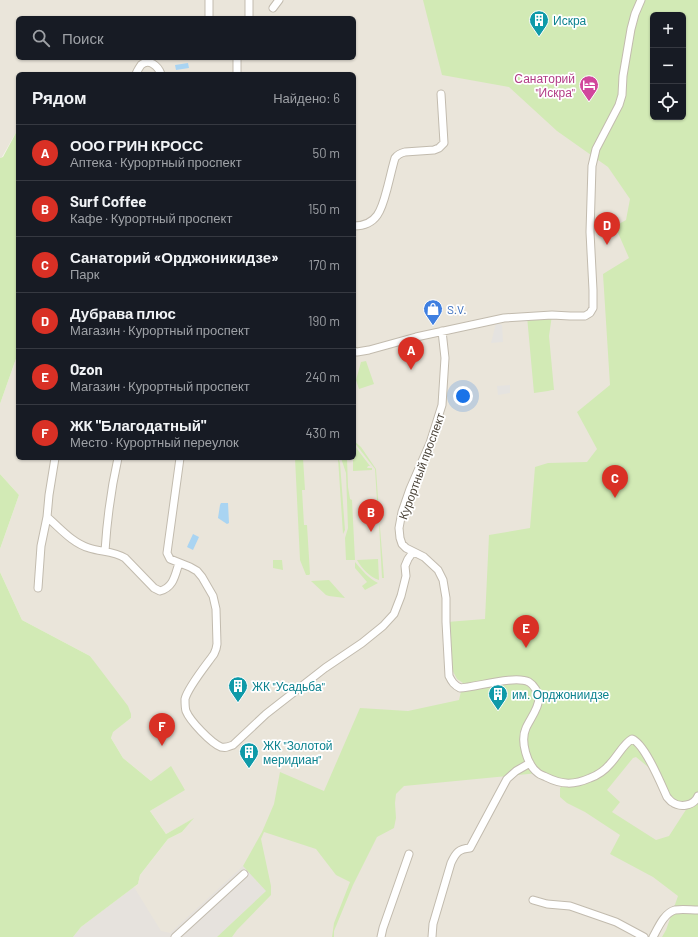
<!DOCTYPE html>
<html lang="ru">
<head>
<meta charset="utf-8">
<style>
  :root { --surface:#171b24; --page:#20242c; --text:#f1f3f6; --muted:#9ea1a6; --line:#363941; --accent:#d93025 }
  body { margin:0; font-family:Barlow,sans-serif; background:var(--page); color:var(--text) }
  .controls { position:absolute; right:12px; top:12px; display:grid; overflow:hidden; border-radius:6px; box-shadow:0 1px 3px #0004 }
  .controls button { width:36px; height:36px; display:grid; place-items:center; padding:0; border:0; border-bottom:1px solid var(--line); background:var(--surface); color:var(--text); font:20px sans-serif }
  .you { position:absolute; left:463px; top:396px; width:14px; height:14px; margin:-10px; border:3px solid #fff; border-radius:50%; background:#1a73e8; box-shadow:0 0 0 6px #1a73e833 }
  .badge { display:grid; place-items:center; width:26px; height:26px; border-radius:50%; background:var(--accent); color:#fff; font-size:13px; font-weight:700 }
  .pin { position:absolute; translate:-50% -33px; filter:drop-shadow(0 1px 2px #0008) }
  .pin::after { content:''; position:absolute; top:21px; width:14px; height:12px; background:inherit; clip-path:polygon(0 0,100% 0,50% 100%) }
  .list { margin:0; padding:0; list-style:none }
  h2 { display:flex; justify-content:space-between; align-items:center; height:52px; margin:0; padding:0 16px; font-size:17px }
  h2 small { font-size:13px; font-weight:400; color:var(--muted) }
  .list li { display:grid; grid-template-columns:26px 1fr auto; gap:12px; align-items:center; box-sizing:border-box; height:56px; padding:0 16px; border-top:1px solid var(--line) }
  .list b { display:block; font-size:15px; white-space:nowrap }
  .list p { margin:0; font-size:13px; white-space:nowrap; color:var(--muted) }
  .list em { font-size:13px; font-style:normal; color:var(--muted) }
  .icon { flex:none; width:22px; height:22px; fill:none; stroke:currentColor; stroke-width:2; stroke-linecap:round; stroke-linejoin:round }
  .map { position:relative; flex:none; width:698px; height:937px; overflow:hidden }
  .search { position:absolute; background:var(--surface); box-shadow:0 1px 3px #0004; left:16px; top:16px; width:340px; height:44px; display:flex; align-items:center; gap:10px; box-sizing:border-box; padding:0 14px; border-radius:6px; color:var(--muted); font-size:15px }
  .panel { position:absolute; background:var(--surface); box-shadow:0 1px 3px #0004; left:16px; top:72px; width:340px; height:388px; border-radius:6px }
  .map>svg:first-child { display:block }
  .residential { fill:#eae5da; fill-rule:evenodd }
  .industrial { fill:#e6e2dd }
  .green { fill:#d2eab5; fill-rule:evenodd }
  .parking { fill:#e5e3e0 }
  .water { fill:#a9d4f2 }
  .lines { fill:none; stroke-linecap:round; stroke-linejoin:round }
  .minor-casing { stroke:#c2bbae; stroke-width:9 }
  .minor { stroke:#fff; stroke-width:7 }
  .labels { text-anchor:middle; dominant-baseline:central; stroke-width:3.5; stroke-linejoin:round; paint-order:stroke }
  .culture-label { font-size:12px; fill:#0d838f; stroke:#fff; text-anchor:start }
  .hotel-label { font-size:12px; fill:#b23c85; stroke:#fff; text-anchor:end }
  .shop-label { font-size:12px; fill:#366cbe; stroke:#fff; text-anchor:start }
  .street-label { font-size:12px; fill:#4b4439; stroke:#fff }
</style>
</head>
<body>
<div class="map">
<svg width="698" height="937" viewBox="0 0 698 937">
  <rect width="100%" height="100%" fill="#f6f3ec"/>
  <!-- residential -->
  <path class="residential" d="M0,0H698V937H73L81,927L138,884L140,875L168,839L182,832L193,819L166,834L150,811L185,789L151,781L123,758L111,738L112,732L131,718L90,656L22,620L0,572V549L19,495L0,474V404L18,353V458H354V74H18V129L2,157L0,158ZM653,15H683V117H653ZM18,18H354V58H18Z"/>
  <!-- industrial -->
  <path class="industrial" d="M243,866L266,891L217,937H73L81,927L134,887L161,931L170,933Z"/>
  <!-- green -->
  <path class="green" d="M423,0H698V937H662L666,930L678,896L653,877L610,854L620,835L585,812L567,803L560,797V788L565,784L538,773L404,786L396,794L395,803L396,818L394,828L377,837L353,885L334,931V937H332L334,923L350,882L336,875L316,849L264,832L261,839L271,886V895L237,930L232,937H217L266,891L243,866L262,832L274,804L280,772L324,791L360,708L408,711L459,700L463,683L457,679L449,664L447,622L485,619L489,535L530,528L535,467L548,463L587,462L597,449L577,412L610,385L603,274L629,258L615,226L626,220L630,199L608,167L557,131L509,87L442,75ZM653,15H683V117H653ZM636,757L653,771L673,802L689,805L669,836L656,840L612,812L620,802L607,790L633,758Z
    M18,129V353L0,404V158L3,157Z
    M552,315L549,336L554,390H552L548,391L534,393L527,316Z
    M366,361L374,384L359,389L356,380L361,362Z
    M354,441L361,447L376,469L379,513L378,516L375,469L354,442Z
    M354,445L370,466H368L367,468H372V470L353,471V458H354Z
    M295,458H303L305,490H302L304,525H307L310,574L309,575H306L300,560Z
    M338,458L340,463L345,530L343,534Z
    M341,458H347L348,487L350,499L352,500L355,560H346L345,538L348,528L346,473Z
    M0,474L19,495L0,549Z
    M379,523L380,527L384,578H382Z
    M378,559L379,580C370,577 362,569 357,560Z
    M273,560H282L283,570L273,568Z
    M355,562C362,570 368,578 378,583L365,590L362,586L367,582L355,568Z
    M0,572L22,620L90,656L128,706L131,714V718L113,732L111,738L123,758L151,781L171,766L185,790L150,811L166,834L194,818L182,832L168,839L140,875L138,884L81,927L73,937H0Z
    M329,580L345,598L329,596L326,595L311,581Z"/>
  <!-- parking -->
  <path class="parking" d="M496,323L502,325L503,342L491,343Z
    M510,385V393L498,395L497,386Z"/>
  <!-- water -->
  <path class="water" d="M188,63L189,68L176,70L175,65Z
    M221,503H228L229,523L227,524L218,518L220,505Z
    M193,534L199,537L193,550L187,547Z"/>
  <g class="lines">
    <!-- minor casing -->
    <g class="minor-casing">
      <path id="minor" d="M209,0V18
        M273,8L279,0
        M249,18V0
        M136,74C137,71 139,68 141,65C149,58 158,66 161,74
        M237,74V58
        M354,226C378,226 382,208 387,189C390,178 392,168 395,158C398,154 401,153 405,152L434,150L439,148L444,143L441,94
        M442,331L445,358L442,405L430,443L410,489L402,512L399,528L400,538L402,544L406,548L424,557L438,570L443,580L446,598V622L449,676C452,682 454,685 460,688C477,687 515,675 529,682C534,685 538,692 539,698C539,708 530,719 526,728C520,741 527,765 538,773C540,775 544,776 546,777C562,785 574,785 590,778C598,775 605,770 610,764C617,757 624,743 632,739C645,744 661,784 667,797C669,799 670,801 672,802C680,808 694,806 698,796
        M354,351L357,352L369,350L416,337L504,318L552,315L570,316H585L590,313L593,308V290L590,232L592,166L596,149L619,105L622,95L623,76L631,29L635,14L641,0
        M55,458L49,495L47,517C60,528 72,543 89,548C101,552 114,551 125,558L154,588L160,591C174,587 175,575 179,563
        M180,458L167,553L170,559L190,567L197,571L202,577L213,596L216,609L217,644L216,649L214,654C207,664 188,687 185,699C185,702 185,708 186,711C190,721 211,743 221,747C226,748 228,747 233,745L266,714L325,668L362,643L383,626L394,614L401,596L406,576L405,566L408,559L413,552
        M105,551C107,520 111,489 118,458
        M38,588L41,546L47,517
        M533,900L547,904L570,906L616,922L644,937
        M175,937L244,874
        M381,937L383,928L409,854
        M432,937L433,924L451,863C456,852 459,849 470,848L507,779L516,771L530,763
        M653,937C658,928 664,913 675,910C682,909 691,910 698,910"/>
    </g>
    <!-- minor -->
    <use href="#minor" class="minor"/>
  </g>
  <!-- icons -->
  <defs>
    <g id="building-pin" transform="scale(1)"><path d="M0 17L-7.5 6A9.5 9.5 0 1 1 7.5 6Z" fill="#0f9aa8" stroke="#fff"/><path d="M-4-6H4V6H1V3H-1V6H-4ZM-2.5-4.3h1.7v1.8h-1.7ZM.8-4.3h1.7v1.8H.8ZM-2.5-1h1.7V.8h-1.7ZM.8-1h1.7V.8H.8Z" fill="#fff"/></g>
    <g id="hotel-pin" transform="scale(1)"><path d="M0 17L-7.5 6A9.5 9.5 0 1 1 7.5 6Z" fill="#d1479c" stroke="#fff"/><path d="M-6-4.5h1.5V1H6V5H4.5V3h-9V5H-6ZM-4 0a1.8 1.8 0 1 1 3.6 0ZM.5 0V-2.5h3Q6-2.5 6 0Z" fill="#fff"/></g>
    <g id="shop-pin" transform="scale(1)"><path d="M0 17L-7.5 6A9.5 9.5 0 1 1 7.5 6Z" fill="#3f7fe0" stroke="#fff"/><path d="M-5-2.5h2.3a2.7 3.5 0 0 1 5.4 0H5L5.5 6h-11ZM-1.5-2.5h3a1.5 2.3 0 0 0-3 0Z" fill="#fff"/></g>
  </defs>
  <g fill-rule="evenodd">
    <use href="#building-pin" x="539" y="20"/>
    <use href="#hotel-pin" x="589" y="85"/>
    <use href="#shop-pin" x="433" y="309"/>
    <use href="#building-pin" x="238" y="686"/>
    <use href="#building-pin" x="498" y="694"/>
    <use href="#building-pin" x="249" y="752"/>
  </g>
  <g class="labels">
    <!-- culture labels -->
    <g class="culture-label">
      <text x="553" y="20">Искра</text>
      <text x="252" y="686">ЖК "Усадьба"</text>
      <text x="512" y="694">им. Орджониидзе</text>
      <text x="263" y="745">ЖК "Золотой<tspan x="263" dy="14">меридиан"</tspan></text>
    </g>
    <!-- hotel labels -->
    <g class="hotel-label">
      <text x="575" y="78">Санаторий<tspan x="575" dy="14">"Искра"</tspan></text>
    </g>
    <!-- shop labels -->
    <g class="shop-label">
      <text x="447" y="309">S.V.</text>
    </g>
    <!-- street labels -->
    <g class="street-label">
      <text transform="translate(421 466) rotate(-70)">Курортный проспект</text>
    </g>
  </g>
</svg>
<div class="controls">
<button>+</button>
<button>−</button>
<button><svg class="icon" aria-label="locate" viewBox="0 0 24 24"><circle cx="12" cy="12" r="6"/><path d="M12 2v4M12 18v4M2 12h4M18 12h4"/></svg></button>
</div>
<div class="you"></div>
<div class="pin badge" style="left:411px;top:370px">A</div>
<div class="pin badge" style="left:371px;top:532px">B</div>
<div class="pin badge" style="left:615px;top:498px">C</div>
<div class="pin badge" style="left:607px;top:245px">D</div>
<div class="pin badge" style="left:526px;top:648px">E</div>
<div class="pin badge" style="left:162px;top:746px">F</div>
<div class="search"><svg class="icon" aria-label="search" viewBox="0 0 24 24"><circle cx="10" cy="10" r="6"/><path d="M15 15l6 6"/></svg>Поиск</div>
<section class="panel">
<h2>Рядом<small>Найдено: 6</small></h2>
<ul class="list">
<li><span class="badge">A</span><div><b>ООО ГРИН КРОСС</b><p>Аптека · Курортный проспект</p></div><em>50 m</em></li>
<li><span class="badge">B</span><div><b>Surf Coffee</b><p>Кафе · Курортный проспект</p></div><em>150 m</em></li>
<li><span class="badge">C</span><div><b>Санаторий «Орджоникидзе»</b><p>Парк</p></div><em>170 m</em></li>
<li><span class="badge">D</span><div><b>Дубрава плюс</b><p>Магазин · Курортный проспект</p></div><em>190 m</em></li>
<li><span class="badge">E</span><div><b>Ozon</b><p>Магазин · Курортный проспект</p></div><em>240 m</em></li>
<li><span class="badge">F</span><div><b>ЖК &quot;Благодатный&quot;</b><p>Место · Курортный переулок</p></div><em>430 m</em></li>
</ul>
</section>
</div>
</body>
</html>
